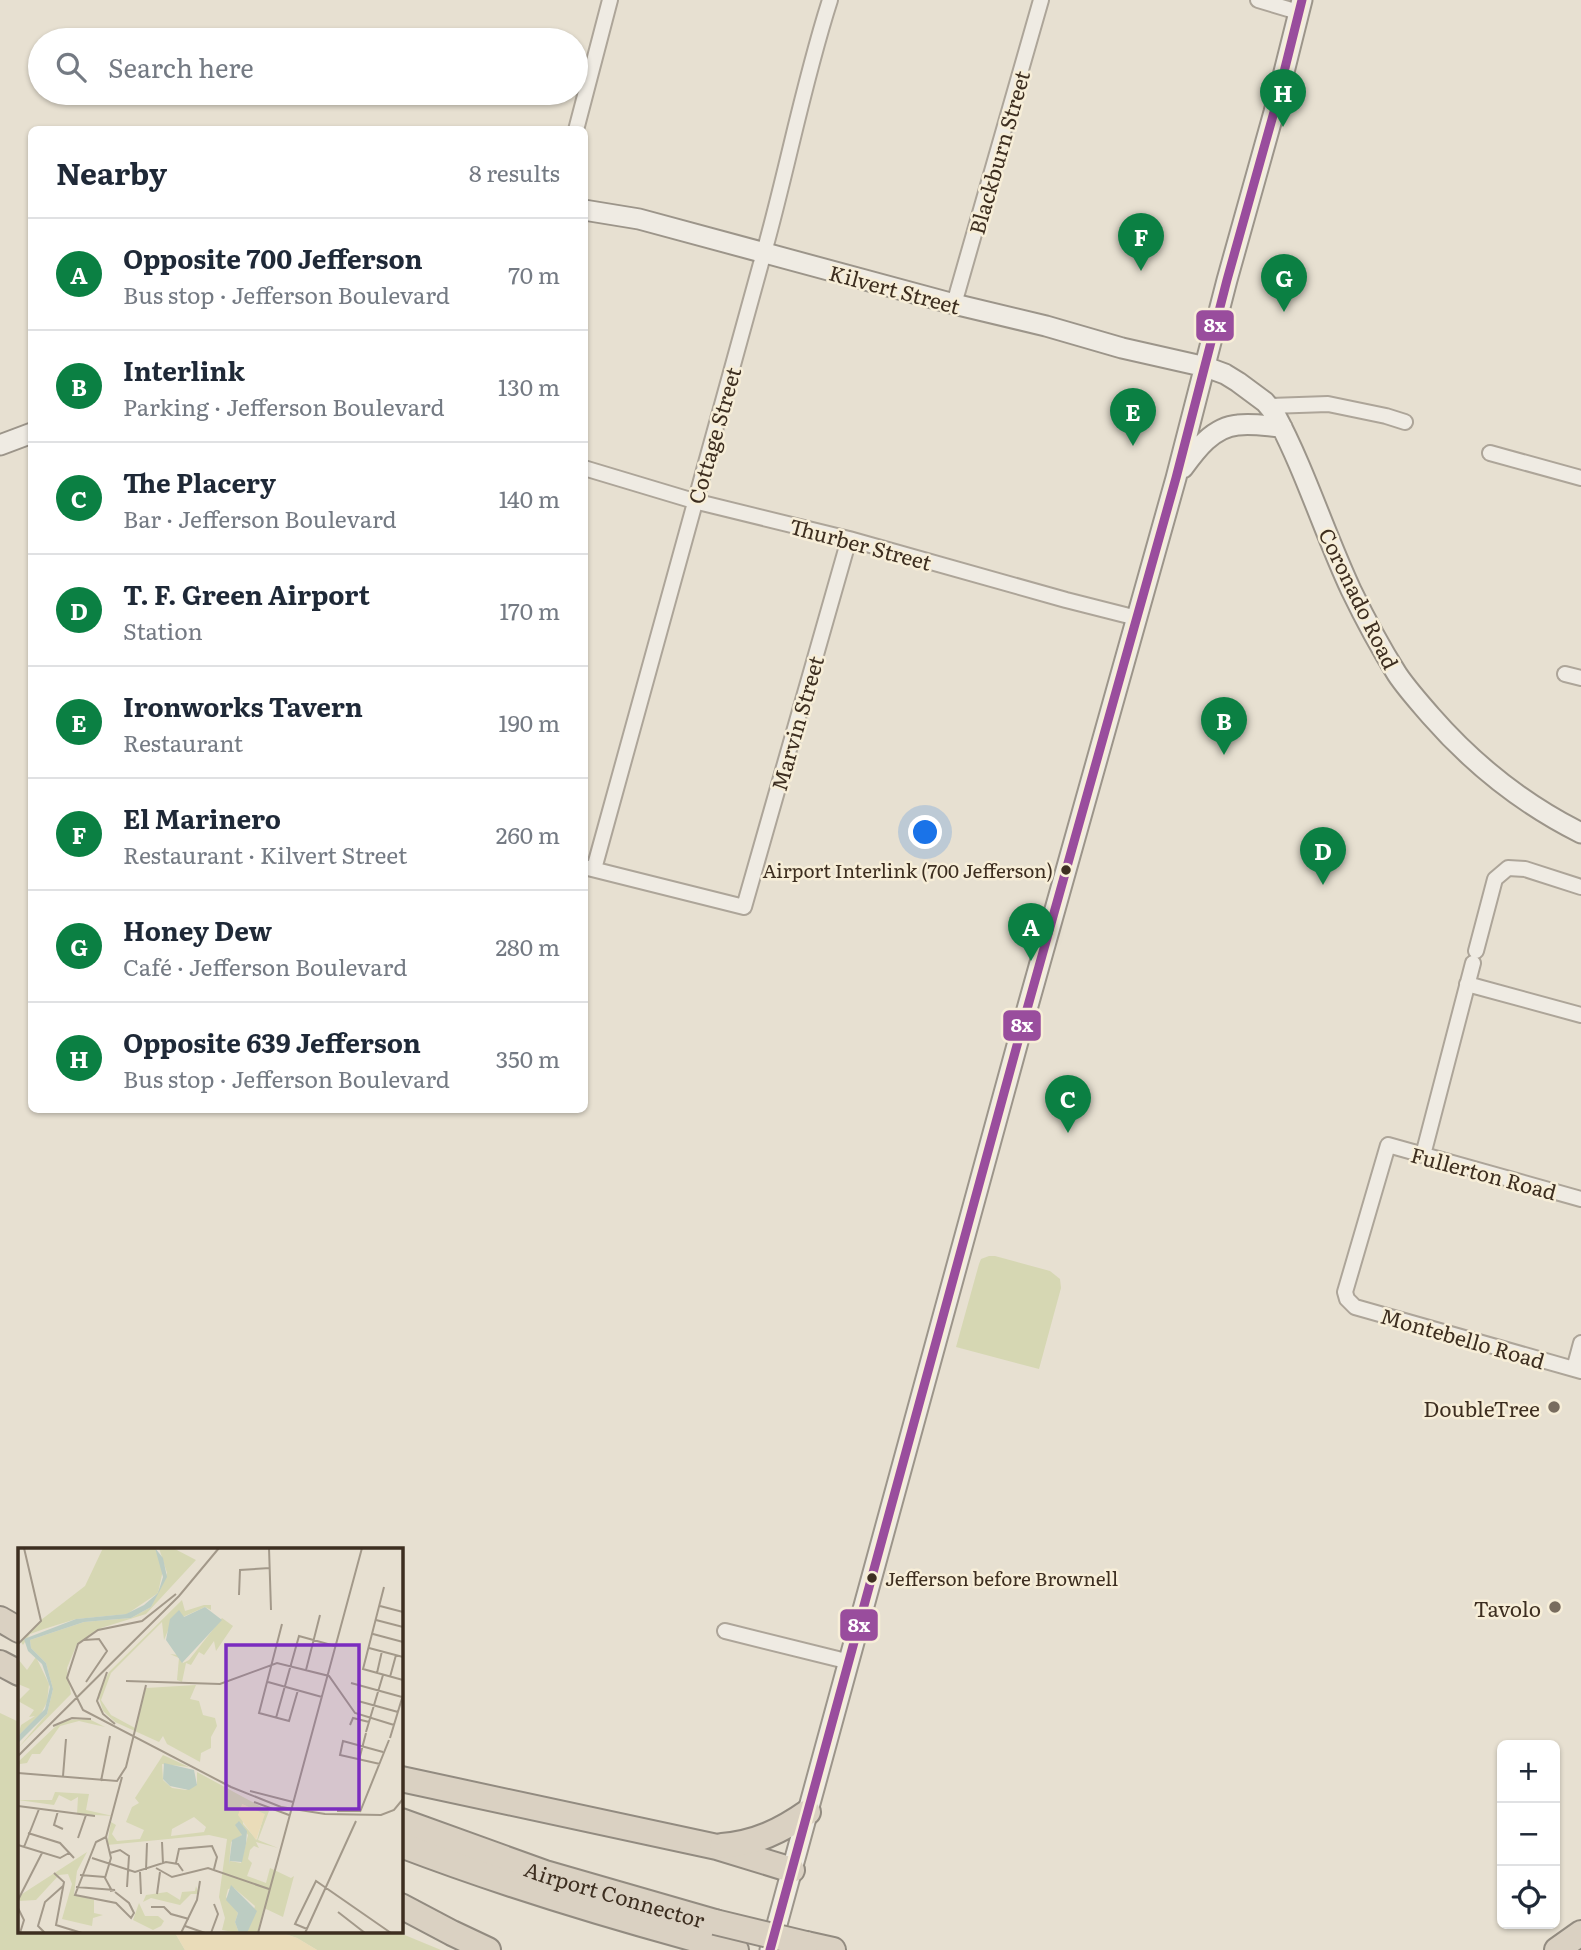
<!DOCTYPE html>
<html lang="en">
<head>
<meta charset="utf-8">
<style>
  :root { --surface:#fff; --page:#f6f6f7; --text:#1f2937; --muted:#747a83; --line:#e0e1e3; --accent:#0b8043 }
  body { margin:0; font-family:Literata,serif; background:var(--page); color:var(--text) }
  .controls { position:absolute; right:21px; bottom:21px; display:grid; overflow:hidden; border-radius:10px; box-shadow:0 2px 5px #0004 }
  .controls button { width:63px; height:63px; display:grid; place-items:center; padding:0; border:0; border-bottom:2px solid var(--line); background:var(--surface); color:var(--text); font:35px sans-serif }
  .you { position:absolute; left:926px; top:833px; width:24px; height:24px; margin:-18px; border:5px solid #fff; border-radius:50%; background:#1a73e8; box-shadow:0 0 0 10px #1a73e833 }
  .badge { display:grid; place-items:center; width:46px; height:46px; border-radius:50%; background:var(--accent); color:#fff; font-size:23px; font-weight:700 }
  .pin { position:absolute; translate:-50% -58px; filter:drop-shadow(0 2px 4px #0008) }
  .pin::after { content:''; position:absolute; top:37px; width:24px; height:21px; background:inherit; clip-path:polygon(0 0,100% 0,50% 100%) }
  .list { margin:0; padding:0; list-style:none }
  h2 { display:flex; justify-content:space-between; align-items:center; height:91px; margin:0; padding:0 28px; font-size:30px }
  h2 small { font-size:23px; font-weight:400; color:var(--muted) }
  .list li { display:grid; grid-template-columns:46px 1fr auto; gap:21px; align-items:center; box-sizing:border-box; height:112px; padding:0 28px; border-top:2px solid var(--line) }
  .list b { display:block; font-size:26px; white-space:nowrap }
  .list p { margin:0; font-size:23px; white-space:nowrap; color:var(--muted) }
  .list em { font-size:23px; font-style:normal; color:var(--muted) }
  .icon { flex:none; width:38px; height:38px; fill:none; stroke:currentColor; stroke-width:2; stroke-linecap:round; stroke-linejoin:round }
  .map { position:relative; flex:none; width:1581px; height:1950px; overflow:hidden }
  .search { position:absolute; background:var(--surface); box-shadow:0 2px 5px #0004; left:28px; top:28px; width:560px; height:77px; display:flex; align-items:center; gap:18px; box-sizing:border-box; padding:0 24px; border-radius:38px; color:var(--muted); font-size:26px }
  .panel { position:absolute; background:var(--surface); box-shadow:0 2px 5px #0004; left:28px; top:126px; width:560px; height:987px; border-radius:10px }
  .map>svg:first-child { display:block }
  .green { fill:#d6d7b3 }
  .sand { fill:#eadcb9 }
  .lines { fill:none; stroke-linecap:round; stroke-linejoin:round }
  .street-casing { stroke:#ada599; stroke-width:18 }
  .secondary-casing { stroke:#9c958a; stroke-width:23 }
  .highway-casing { stroke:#928b80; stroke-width:28 }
  .street { stroke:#efebe3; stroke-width:14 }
  .secondary { stroke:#efebe3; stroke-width:19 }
  .highway { stroke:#dad1c2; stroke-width:24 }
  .highway-bridge-casing { stroke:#928b80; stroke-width:28; stroke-linecap:butt }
  .highway-bridge { stroke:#dad1c2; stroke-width:24 }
  .bus-1-casing { stroke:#f7eed8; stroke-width:14 }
  .bus-1 { stroke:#994d9d; stroke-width:9 }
  .bus-dot { fill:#3d2e20; stroke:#f7eed8; stroke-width:2.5 }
  .poi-dot { fill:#786c5e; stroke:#f7eed8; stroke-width:2.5 }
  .labels { text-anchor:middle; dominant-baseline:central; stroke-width:5; stroke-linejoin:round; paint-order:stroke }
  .bus-label { font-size:19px; fill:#3d2e20; stroke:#f7eed8; text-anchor:end }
  .street-label { font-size:21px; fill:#3d2e20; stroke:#f7eed8 }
  .poi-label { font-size:21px; fill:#3d2e20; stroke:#f7eed8; text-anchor:end }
  .inset-road { fill:none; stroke:#a3998a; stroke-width:2 }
  .view { fill:#7b2cbf; fill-opacity:0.15; stroke:#7b2cbf; stroke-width:3.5 }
  .inset-edge { fill:none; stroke:#3d2e20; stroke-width:3.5 }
  .line-badge { stroke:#f7eed8; stroke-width:2.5 }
  .badge-label { font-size:19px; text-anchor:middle; font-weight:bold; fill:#fff }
</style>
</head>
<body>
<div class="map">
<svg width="1581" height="1950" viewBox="0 0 1581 1950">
  <rect width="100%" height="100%" fill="#e7e0d1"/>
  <!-- green -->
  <path class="green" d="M989,1256H995L1050,1271L1060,1279L1061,1288L1039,1369L956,1347L979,1264L981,1259Z
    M0,1713L19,1722V1931H174L185,1950H0Z
    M276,1931H395L441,1950H317L297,1938Z"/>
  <!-- sand -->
  <path class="sand" d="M174,1931H276L297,1938L317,1950H185Z"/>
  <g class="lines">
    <!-- street casing -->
    <g class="street-casing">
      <path id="street" d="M1258,0L1298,12
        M576,130L610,0
        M954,304L1041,0
        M1268,406L1328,404L1386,416L1405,422
        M1490,453L1581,478
        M584,468L694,501L849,539L1066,600L1137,618
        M1565,674L1581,678
        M584,867L744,907L849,539
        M594,869C650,665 707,461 763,256C787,171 803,84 830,0
        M1476,951L1495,879L1508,868L1525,869L1581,887
        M1467,984L1581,1015
        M1423,1155L1473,963
        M1581,1199L1388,1145L1345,1292L1347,1299L1355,1307L1581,1371
        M1574,1369L1581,1343
        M725,1631L850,1662"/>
    </g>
    <!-- secondary casing -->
    <g class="secondary-casing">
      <path id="secondary" d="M584,210L639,219L954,304L1046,326L1122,348L1206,367L1225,374L1238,382L1265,402L1275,414C1305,470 1324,532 1351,590C1365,619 1380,647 1397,674C1407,689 1419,702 1431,716C1473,764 1523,804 1581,833
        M0,445L32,433
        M1183,468C1196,450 1213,427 1238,425C1252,423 1267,426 1282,427
        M770,1950L1022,1027L1176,478L1227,280L1274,112L1302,0"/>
    </g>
    <!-- highway casing -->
    <g class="highway-casing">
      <g id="highway">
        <path d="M0,1619L19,1630"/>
        <path d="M0,1663L19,1673"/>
        <path d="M401,1779L717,1847L792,1870"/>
        <path id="s1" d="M401,1821L545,1873L715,1922"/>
        <path d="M401,1845C511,1887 622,1920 736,1950"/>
        <path d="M722,1846C756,1843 781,1831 808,1812"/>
        <path d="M401,1906L452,1933L488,1950"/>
        <path d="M806,1944L833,1950"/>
        <path d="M1557,1950L1581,1933"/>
      </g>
    </g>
    <!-- street -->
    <use href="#street" class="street"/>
    <!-- secondary -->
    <use href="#secondary" class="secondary"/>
    <!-- highway -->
    <use href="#highway" class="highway"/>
    <!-- highway-bridge casing -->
    <g class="highway-bridge-casing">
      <path id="highway-bridge" d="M715,1922L806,1944"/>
    </g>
    <!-- highway-bridge -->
    <use href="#highway-bridge" class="highway-bridge"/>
    <!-- bus-1 casing -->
    <g class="bus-1-casing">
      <path id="bus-1" d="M770,1950L1022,1027L1176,478L1227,280L1274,112L1302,0"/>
    </g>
    <!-- bus-1 -->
    <use href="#bus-1" class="bus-1"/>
  </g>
  <!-- markers -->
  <g class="bus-dot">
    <circle cx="1066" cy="870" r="6"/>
    <circle cx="872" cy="1578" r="6"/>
  </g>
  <g class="poi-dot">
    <circle cx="1554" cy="1407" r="7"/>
    <circle cx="1555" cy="1607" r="7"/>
  </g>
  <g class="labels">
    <!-- bus labels -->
    <g class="bus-label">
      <text x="1053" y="870">Airport Interlink (700 Jefferson)</text>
      <text x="885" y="1578" text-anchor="start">Jefferson before Brownell</text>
    </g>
    <!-- street labels -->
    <g class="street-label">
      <text transform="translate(998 152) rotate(-74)">Blackburn Street</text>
      <text transform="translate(895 288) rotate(15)">Kilvert Street</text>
      <text transform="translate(713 435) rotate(-74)">Cottage Street</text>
      <text transform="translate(861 543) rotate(15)">Thurber Street</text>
      <text transform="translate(1360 598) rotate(64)">Coronado Road</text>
      <text transform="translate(796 723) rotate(-74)">Marvin Street</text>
      <text transform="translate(1484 1172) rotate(15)">Fullerton Road</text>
      <text transform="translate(1463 1337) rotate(16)">Montebello Road</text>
      <text stroke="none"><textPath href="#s1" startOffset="226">Airport Connector</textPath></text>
    </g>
    <!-- poi labels -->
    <g class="poi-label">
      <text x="1540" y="1407">DoubleTree</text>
      <text x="1541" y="1607">Tavolo</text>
    </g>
  </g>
  <!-- overview -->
  <g transform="translate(18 1548)">
    <rect width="385" height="385" fill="#e7e0d1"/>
    <path d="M85,0H137L145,22L140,45L109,66L58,71L26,81L12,86L5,97L3,94L23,72L67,38ZM141,0H155L178,12L128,66L83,80L59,96L49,120L53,146L0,200L29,166L35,141L28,115L13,100L12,92L66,74L113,70L133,59L149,25ZM164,52L167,63L186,57H193V62L187,59L167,68L151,80L146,92L144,74L93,125L83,152L93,167L117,180L128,140L178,137L172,151L181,153L185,167L197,170L199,178L193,189V200L183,205L182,214L149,196L145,188L141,194L97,174L85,163L80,146L91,124ZM204,70L215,78L198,103L196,93L186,107L181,104L173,117L168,115L164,134L159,132L161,110L152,106L160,107L165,115L171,112ZM18,109L31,136L29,154L23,166L0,188L3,177L17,168L11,169L16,162L0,153L12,141L0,136V111L9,122ZM71,171L87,179L61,173L42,178L22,206H14L9,215L2,216L0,225V214L39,177L48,172ZM145,207L171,219L144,216L145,232L154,240L168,242L179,236V224L251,263L240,292L260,300L238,294L241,300L236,298L232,302L230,311L234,315L229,328L248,335L252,320L273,330L276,328L265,369L246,360L239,385H229L237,358L216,340L210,341L208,349L220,365L217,374L221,385L204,382L207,370L201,349L209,291L191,287L89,297L93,274L98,277L94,286L99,293L122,291L126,282L108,274L114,259L121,255L117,250ZM224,256L246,267L239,292L225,276ZM176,269L188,279L186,284L153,288L154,281ZM219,274L230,287L223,315L212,313L211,317L213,294L224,287ZM37,244L71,246L68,262L95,268L59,266L60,249L53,253L41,247L36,257L0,252H34ZM69,304L59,323L56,346L76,352V365L85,367L75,370L74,378L44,371L54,336L50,326L41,327L18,352L0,353L1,348ZM178,338L181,346H173L162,357L133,350L125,354L128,347L149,344L162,352L164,344L177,343ZM121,355L127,368H140L146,373L143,378L135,382L115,372Z" fill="#d6d7b3" fill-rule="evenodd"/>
    <path d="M224,256L247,266L238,292L220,267Z" fill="#eadcb9"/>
    <path d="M137,0L145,10L149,29L133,59L113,70L66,74L12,92L13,100L28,115L35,141L29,166L0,195V188L27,161L32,139L24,116L10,103L6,91L58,71L108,66L126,57L140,45L145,29ZM187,59L204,72L164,115L148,92L152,71L161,62L166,69ZM146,215L176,222L179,237L171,242L152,238L145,231ZM221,273L229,283L228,296L224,314L212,313L211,317L214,292L224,287L217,277ZM213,337L239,363L229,385H221L217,374L220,365L208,352Z" fill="#bcccc2"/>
    <path class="inset-road" d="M251,0L253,62M366,39L345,121L385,132M158,46L124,73L80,82L60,96L49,130L65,162L213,239L263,259L307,266L363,267L376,262L385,251M221,47L222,22L252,20M362,58L385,64M358,72L385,79M264,76L241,165L271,173L280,142M355,86L385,94M66,92L81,91L89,103L68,134M0,96L23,73L6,0M351,100L385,109M288,122L302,67M89,124L79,153L85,166L97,176M359,125L364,103M372,129L378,107M108,133L202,136L259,115L311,128L337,165L376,177M250,134L304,149M333,135L384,149M340,153L380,164M258,170L281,88L317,98M332,177L335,170L351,174M35,178L54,170L73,171M348,184L365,127M372,190L385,147M0,208L161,48L201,0M341,212L348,185M362,216L322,207L325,193L365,204M0,225L99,233L108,219L128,137M45,228L48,191M83,233L92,188M232,243L275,254M236,254L271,267M0,258L77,268M40,263L36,277L45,281M319,263H343M342,264L371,192M10,285L42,295L56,310M88,289L78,294L57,347L98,355L113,370L116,365L111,355L97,344M60,290L68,267M144,294L145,316M0,297L42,310L51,305M6,299L21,261M92,305L102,302L111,308L109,339M74,310L117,324L148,314L160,316L165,323M158,315L161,301L194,298L199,309L196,321M138,320L154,329L190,320L251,341M128,322L129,295M122,324L123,346M36,325L46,334L38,377L64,385M62,327L87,329M58,339L97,342L92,343M93,341L87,330L93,310L88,289L104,229M139,346L142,324M0,352L24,305M133,359H146L153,366L171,371M0,360L6,372L2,385M320,364L347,385M167,378L187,385M289,381L277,376L298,333L373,385M27,385L20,378L27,354L45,338M163,385L179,352L182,333M193,385L200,366L196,356M240,385L344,0M287,385L338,273"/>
    <path class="view" d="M208,97H341V261H208Z"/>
    <rect width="385" height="385" class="inset-edge"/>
  </g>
  <g class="line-badge">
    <rect x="1195" y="309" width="40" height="33" rx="7" fill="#994d9d"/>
    <rect x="1002" y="1009" width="40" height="33" rx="7" fill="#994d9d"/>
    <rect x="839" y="1608" width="40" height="34" rx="7" fill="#994d9d"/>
  </g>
  <g class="badge-label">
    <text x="1215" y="332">8x</text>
    <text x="1022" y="1032">8x</text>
    <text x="859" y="1632">8x</text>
  </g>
</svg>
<div class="controls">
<button>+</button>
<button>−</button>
<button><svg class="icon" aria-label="locate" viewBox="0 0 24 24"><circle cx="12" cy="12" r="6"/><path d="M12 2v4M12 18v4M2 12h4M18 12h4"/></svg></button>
</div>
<div class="you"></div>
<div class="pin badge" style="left:1031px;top:961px">A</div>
<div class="pin badge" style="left:1224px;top:755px">B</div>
<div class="pin badge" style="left:1068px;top:1133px">C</div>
<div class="pin badge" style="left:1323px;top:885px">D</div>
<div class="pin badge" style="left:1133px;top:446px">E</div>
<div class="pin badge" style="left:1141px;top:271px">F</div>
<div class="pin badge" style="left:1284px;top:312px">G</div>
<div class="pin badge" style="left:1283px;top:127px">H</div>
<div class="search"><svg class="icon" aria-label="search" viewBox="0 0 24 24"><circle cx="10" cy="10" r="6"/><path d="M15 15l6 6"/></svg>Search here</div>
<section class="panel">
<h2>Nearby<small>8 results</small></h2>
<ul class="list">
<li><span class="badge">A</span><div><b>Opposite 700 Jefferson</b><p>Bus stop · Jefferson Boulevard</p></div><em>70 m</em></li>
<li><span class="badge">B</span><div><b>Interlink</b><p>Parking · Jefferson Boulevard</p></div><em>130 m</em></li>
<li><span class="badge">C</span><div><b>The Placery</b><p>Bar · Jefferson Boulevard</p></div><em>140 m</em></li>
<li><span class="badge">D</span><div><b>T. F. Green Airport</b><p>Station</p></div><em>170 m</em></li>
<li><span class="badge">E</span><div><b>Ironworks Tavern</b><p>Restaurant</p></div><em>190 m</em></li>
<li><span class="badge">F</span><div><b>El Marinero</b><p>Restaurant · Kilvert Street</p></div><em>260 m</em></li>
<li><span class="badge">G</span><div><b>Honey Dew</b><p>Café · Jefferson Boulevard</p></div><em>280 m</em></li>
<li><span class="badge">H</span><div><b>Opposite 639 Jefferson</b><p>Bus stop · Jefferson Boulevard</p></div><em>350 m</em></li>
</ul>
</section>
</div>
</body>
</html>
